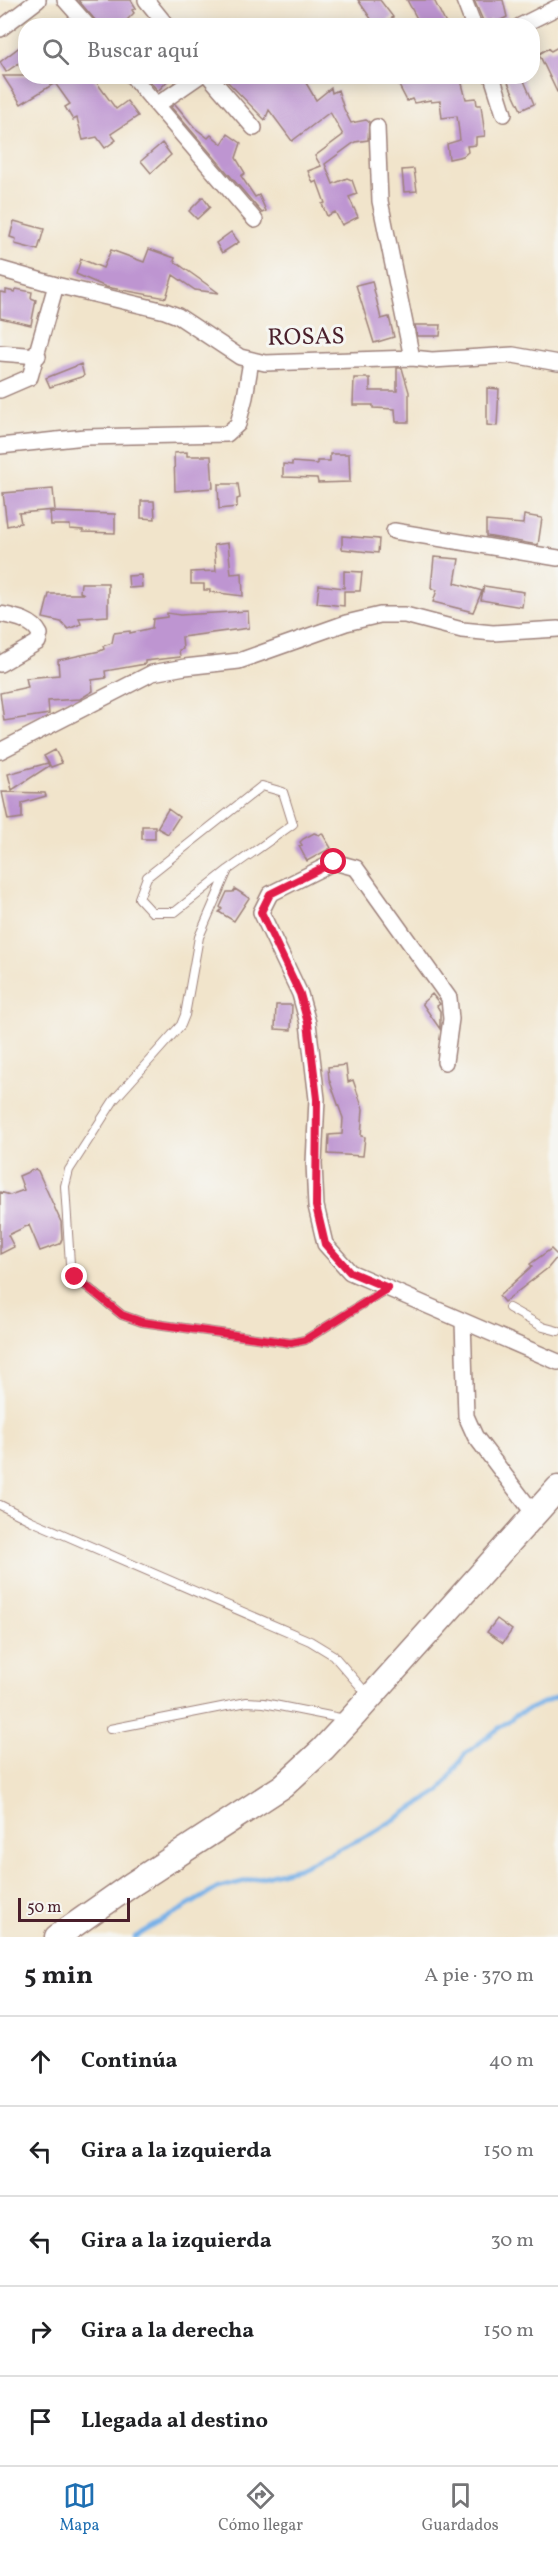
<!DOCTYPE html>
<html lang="es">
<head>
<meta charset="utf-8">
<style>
  :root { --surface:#fff; --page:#f6f6f6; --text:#202124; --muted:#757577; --line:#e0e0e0; --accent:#1f6fb2 }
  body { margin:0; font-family:Vollkorn,serif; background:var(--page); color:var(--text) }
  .scale { position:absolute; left:18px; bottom:15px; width:112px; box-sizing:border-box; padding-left:6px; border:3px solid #4a1f2b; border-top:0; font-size:16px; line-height:21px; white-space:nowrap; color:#4a1f2b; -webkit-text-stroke:4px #f6f6f2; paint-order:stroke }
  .stop { position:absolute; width:18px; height:18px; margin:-14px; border:4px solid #e11d48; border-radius:50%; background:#fff }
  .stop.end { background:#e11d48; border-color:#fff; box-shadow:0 2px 6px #0008 }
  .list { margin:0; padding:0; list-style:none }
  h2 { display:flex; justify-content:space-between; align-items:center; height:78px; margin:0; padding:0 24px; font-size:26px }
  h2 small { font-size:20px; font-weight:400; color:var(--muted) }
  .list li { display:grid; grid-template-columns:39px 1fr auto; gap:18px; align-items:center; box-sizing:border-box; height:90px; padding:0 24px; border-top:2px solid var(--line) }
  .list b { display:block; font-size:22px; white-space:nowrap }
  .list em { font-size:20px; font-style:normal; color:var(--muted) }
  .icon { flex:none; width:33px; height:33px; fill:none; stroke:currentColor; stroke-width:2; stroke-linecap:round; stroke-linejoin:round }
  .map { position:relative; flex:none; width:558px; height:1937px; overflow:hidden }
  .search { position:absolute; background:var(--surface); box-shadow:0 3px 15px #0003; left:18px; right:18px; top:18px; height:66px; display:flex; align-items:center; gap:15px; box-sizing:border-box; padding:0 21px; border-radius:24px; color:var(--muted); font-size:22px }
  .sheet { height:528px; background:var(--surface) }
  nav { display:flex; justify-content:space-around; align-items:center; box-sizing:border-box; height:84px; border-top:2px solid var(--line); background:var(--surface); font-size:16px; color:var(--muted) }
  nav a { display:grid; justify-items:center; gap:3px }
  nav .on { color:var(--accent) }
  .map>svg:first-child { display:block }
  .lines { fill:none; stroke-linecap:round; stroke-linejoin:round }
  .stream { stroke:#77b1e8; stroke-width:4.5 }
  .building { fill:#be95d1 }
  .lane-casing { stroke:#9e827b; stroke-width:10 }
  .street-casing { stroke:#9e827b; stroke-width:18 }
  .primary-casing { stroke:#9e827b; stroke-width:27 }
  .lane { stroke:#fff; stroke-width:8 }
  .street { stroke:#fff; stroke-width:15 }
  .primary { stroke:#fff; stroke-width:24 }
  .route { stroke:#e11d48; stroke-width:8 }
  .labels { text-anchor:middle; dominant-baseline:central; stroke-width:6; stroke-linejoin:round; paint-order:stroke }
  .street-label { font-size:24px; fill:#4a1f2b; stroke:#f6f6f2 }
</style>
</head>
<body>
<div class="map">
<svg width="558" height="1937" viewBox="0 0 558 1937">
  <rect width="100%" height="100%" fill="#f6f6f2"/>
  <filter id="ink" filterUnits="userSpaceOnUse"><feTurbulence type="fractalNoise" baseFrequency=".0167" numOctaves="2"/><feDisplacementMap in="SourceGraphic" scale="12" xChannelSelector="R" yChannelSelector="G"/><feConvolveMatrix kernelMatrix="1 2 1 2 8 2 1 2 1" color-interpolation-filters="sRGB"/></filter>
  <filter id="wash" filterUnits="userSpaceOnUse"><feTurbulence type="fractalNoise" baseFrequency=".008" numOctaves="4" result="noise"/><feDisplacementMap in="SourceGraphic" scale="24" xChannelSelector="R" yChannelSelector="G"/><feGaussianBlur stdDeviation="1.35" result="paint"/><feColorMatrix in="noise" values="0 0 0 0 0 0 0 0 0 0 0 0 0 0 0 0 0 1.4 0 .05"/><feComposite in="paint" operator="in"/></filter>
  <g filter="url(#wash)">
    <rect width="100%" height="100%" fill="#f1e4cb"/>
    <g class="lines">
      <!-- stream -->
      <path class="stream" d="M135,1937L218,1888L298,1868L373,1833L440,1791L465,1754L516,1715L558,1696"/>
    </g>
    <g id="blocks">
      <!-- building -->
      <path class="building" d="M78,0H131L136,8L132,10L134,13L121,26H98L95,20Z
        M358,0H380L393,17L381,26H376Z
        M407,0H434L447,26H421Z
        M474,0H503L507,17L493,24L491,20L484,23Z
        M26,42V58L6,72L0,62Z
        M558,47V92H557L539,54L549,48L551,51Z
        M3,76H92L116,109L127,101L138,116L111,134L116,140L105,148L97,137L83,140L77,118L73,120L65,107L70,104L55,83L21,104Z
        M145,76H172L158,91Z
        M222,76H302L316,100L331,88L332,93L338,90L344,109L351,123L366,120L369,122L368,140L355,142L325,164L333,184L347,178L352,180L357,194L349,197L358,217L342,225L335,212L327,216L322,204L325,203L317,181L313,183L308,171L321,166L315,156L343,135L330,112L292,141L269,110L265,120Z
        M394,76H460L466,99L476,98L477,105H481L485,136L476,137V145L467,146L468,152L463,156L449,159L447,144L460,140L457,116L442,118L440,101L431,102V100L414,103L412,99L407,101Z
        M505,76H522L534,104L521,110Z
        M175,104L195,128L208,138L211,135L222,144L228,134L241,143L236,158L245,173L241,176L255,197L259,195L266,211L262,213L171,107Z
        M162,143L171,155L151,173L141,161Z
        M414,169L417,191L404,192L402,170Z
        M203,197L210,207L197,219L189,211Z
        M14,221L44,229L38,250L15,244L16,239L10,237Z
        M231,232L239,242L222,253L216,243Z
        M149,249L175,258L174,261L219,293L195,290L173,275L166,298L106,287L76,274L81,259L103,268L111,250L144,262Z
        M372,281L381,319L389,317L394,337L374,343L356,285Z
        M16,289L32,292L31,298L36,300L31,325L0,318V292L6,293V290L15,292Z
        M415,325H441L440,336H417Z
        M81,364L84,376L50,387L46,378Z
        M397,368H402L409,392V422H396L395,409L373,408V405H353L354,378H370V391H397Z
        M487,388L499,389L497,426L487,425Z
        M187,452V456H211L213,488L175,491L174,453Z
        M330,454H349L350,482L318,483L317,478L283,477V464L292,465V462L317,464V461H330Z
        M218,484H238L240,498L237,499V507L219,509Z
        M53,489L55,510L19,513L21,523L7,526L3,493Z
        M141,501H154L155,519L141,518Z
        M50,512L115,514V533L83,532V530L70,529V525H51Z
        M524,515L542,518L538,545L486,536V521L523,524Z
        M342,536L379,539L378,553L342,549Z
        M228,543L231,574L242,573L243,596L210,592V590H204V584H191V572L216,571L214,545Z
        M434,557L459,559L455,583L482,591L473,612L433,602L437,590L431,588Z
        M344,571L362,572L360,591H344V606L317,603L319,585L344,588Z
        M141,575L142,587L129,588L128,576Z
        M81,583H108V616L79,618L81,624L68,629L61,622L43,618L49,594H84L80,592Z
        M484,586L524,592L522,607L481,600Z
        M248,611L249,628L182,637L183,649L179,650L180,657L145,661V664L105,671L106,678L92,680L93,691L80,699L48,701L49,714L4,721L0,693L28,687L26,678L59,675L58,660L100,651L104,649L103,646L112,643L114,633L130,631V633L152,628L153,619L167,617V613L180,615Z
        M55,750L62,763L51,767L44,756Z
        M48,763L49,766L12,790L8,774Z
        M2,792L45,793L46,796L22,803V818L8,820Z
        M168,809L179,817L168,834L157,828Z
        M142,826H155V839H142Z
        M314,833L319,835L322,833L331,848L307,861L299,846L302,845L300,842L303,839Z
        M235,889L249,898L234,921L219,912L222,909L220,907L227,892H233Z
        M432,994L440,1004L437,1006L440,1011V1029L422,1003Z
        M276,1005H292L291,1030L275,1029Z
        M346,1065L348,1082L353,1080L363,1109L361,1136L365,1137L363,1156L328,1154L329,1135L342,1134L343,1118L329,1079L328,1067Z
        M35,1169L38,1171L61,1222L62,1239L60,1244L40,1251L29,1225L8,1235L14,1247L0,1254V1192L10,1195L24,1190L19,1176Z
        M551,1249L558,1256L548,1268L504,1302L499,1296L532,1266L530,1264Z
        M497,1619L512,1630L503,1643L487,1632Z"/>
    </g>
  </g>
  <g filter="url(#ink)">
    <use href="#blocks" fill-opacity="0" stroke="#9e827b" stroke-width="1.5"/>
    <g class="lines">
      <!-- lane casing -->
      <g class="lane-casing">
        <path id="lane" d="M228,870L175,912H152L139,898L147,877L262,786L283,792L293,824L228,870L199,937L185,1015L181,1025L114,1100L69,1170L65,1186L70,1264L75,1277L122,1315L142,1322L291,1343L305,1340L388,1288
          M509,1308L543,1327L558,1331
          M0,1505L32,1521L310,1641L333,1655L368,1695
          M110,1729L247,1702L264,1703L345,1719"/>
      </g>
      <!-- street casing -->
      <g class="street-casing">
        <path id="street" d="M65,0L88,26
          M146,0L167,26
          M464,0L474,26
          M520,26L558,7
          M0,29L38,0
          M132,76L255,220
          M209,76L254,128
          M492,76L504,114
          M157,105L199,76
          M377,127L380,201L412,358
          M0,269L56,285L165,311L178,316L240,357L265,363L412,358L432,360L513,355L558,363
          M0,353L38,356
          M0,390L30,377L56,285
          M0,446L85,437L227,434L238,424L245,397L251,361
          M394,531L558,558
          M0,614C15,617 33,620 40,634L38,642L0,664
          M0,751L152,673L185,667L239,661L346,623L380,615H405L462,630L493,633L558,629
          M445,1062L451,1019L449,998L356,868L334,862L270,894L261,912L300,994L308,1023L317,1099L314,1163L316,1206L325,1244L350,1272L558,1362
          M463,1321L466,1416L475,1436L534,1514"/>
      </g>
      <!-- primary casing -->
      <g class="primary-casing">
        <path id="primary" d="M57,1937L131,1885L283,1786L323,1749L350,1720L558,1488"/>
      </g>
      <!-- lane -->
      <use href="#lane" class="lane"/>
      <!-- street -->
      <use href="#street" class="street"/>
      <!-- primary -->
      <use href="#primary" class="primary"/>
    </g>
  </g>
  <g class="lines" filter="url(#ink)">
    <!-- route -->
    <path class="route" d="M75,1277L122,1315L142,1322L291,1343L305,1340L388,1288L350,1272L325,1244L316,1206L317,1099L308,1023L300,994L261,912L270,894L334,862"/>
  </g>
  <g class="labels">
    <!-- street labels -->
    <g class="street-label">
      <text transform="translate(306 338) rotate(-1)">ROSAS</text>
    </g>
  </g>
</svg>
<div class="scale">50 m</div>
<div class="stop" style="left:334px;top:862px"></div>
<div class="stop end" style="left:75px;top:1277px"></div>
<div class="search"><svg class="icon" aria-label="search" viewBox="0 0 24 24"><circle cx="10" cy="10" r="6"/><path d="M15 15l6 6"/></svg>Buscar aquí</div>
</div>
<section class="sheet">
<h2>5 min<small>A pie · 370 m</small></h2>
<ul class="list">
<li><svg class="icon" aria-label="ahead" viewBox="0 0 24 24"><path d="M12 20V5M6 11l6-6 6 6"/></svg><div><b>Continúa</b></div><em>40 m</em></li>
<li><svg class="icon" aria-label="left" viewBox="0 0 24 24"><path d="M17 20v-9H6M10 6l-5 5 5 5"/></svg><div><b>Gira a la izquierda</b></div><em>150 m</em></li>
<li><svg class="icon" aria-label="left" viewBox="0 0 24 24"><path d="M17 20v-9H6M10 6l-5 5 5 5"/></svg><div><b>Gira a la izquierda</b></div><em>30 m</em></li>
<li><svg class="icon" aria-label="right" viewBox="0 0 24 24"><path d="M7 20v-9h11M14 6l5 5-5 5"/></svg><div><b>Gira a la derecha</b></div><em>150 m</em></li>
<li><svg class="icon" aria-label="arrive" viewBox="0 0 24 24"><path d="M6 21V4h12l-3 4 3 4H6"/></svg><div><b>Llegada al destino</b></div></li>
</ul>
</section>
<nav>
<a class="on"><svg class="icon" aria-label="map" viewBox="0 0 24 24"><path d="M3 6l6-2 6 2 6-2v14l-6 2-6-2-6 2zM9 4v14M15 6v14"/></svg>Mapa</a>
<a><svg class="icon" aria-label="directions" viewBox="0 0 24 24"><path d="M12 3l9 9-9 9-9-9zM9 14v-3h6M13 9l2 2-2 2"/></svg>Cómo llegar</a>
<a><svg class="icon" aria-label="saved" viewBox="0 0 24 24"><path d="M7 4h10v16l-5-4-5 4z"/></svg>Guardados</a>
</nav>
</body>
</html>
